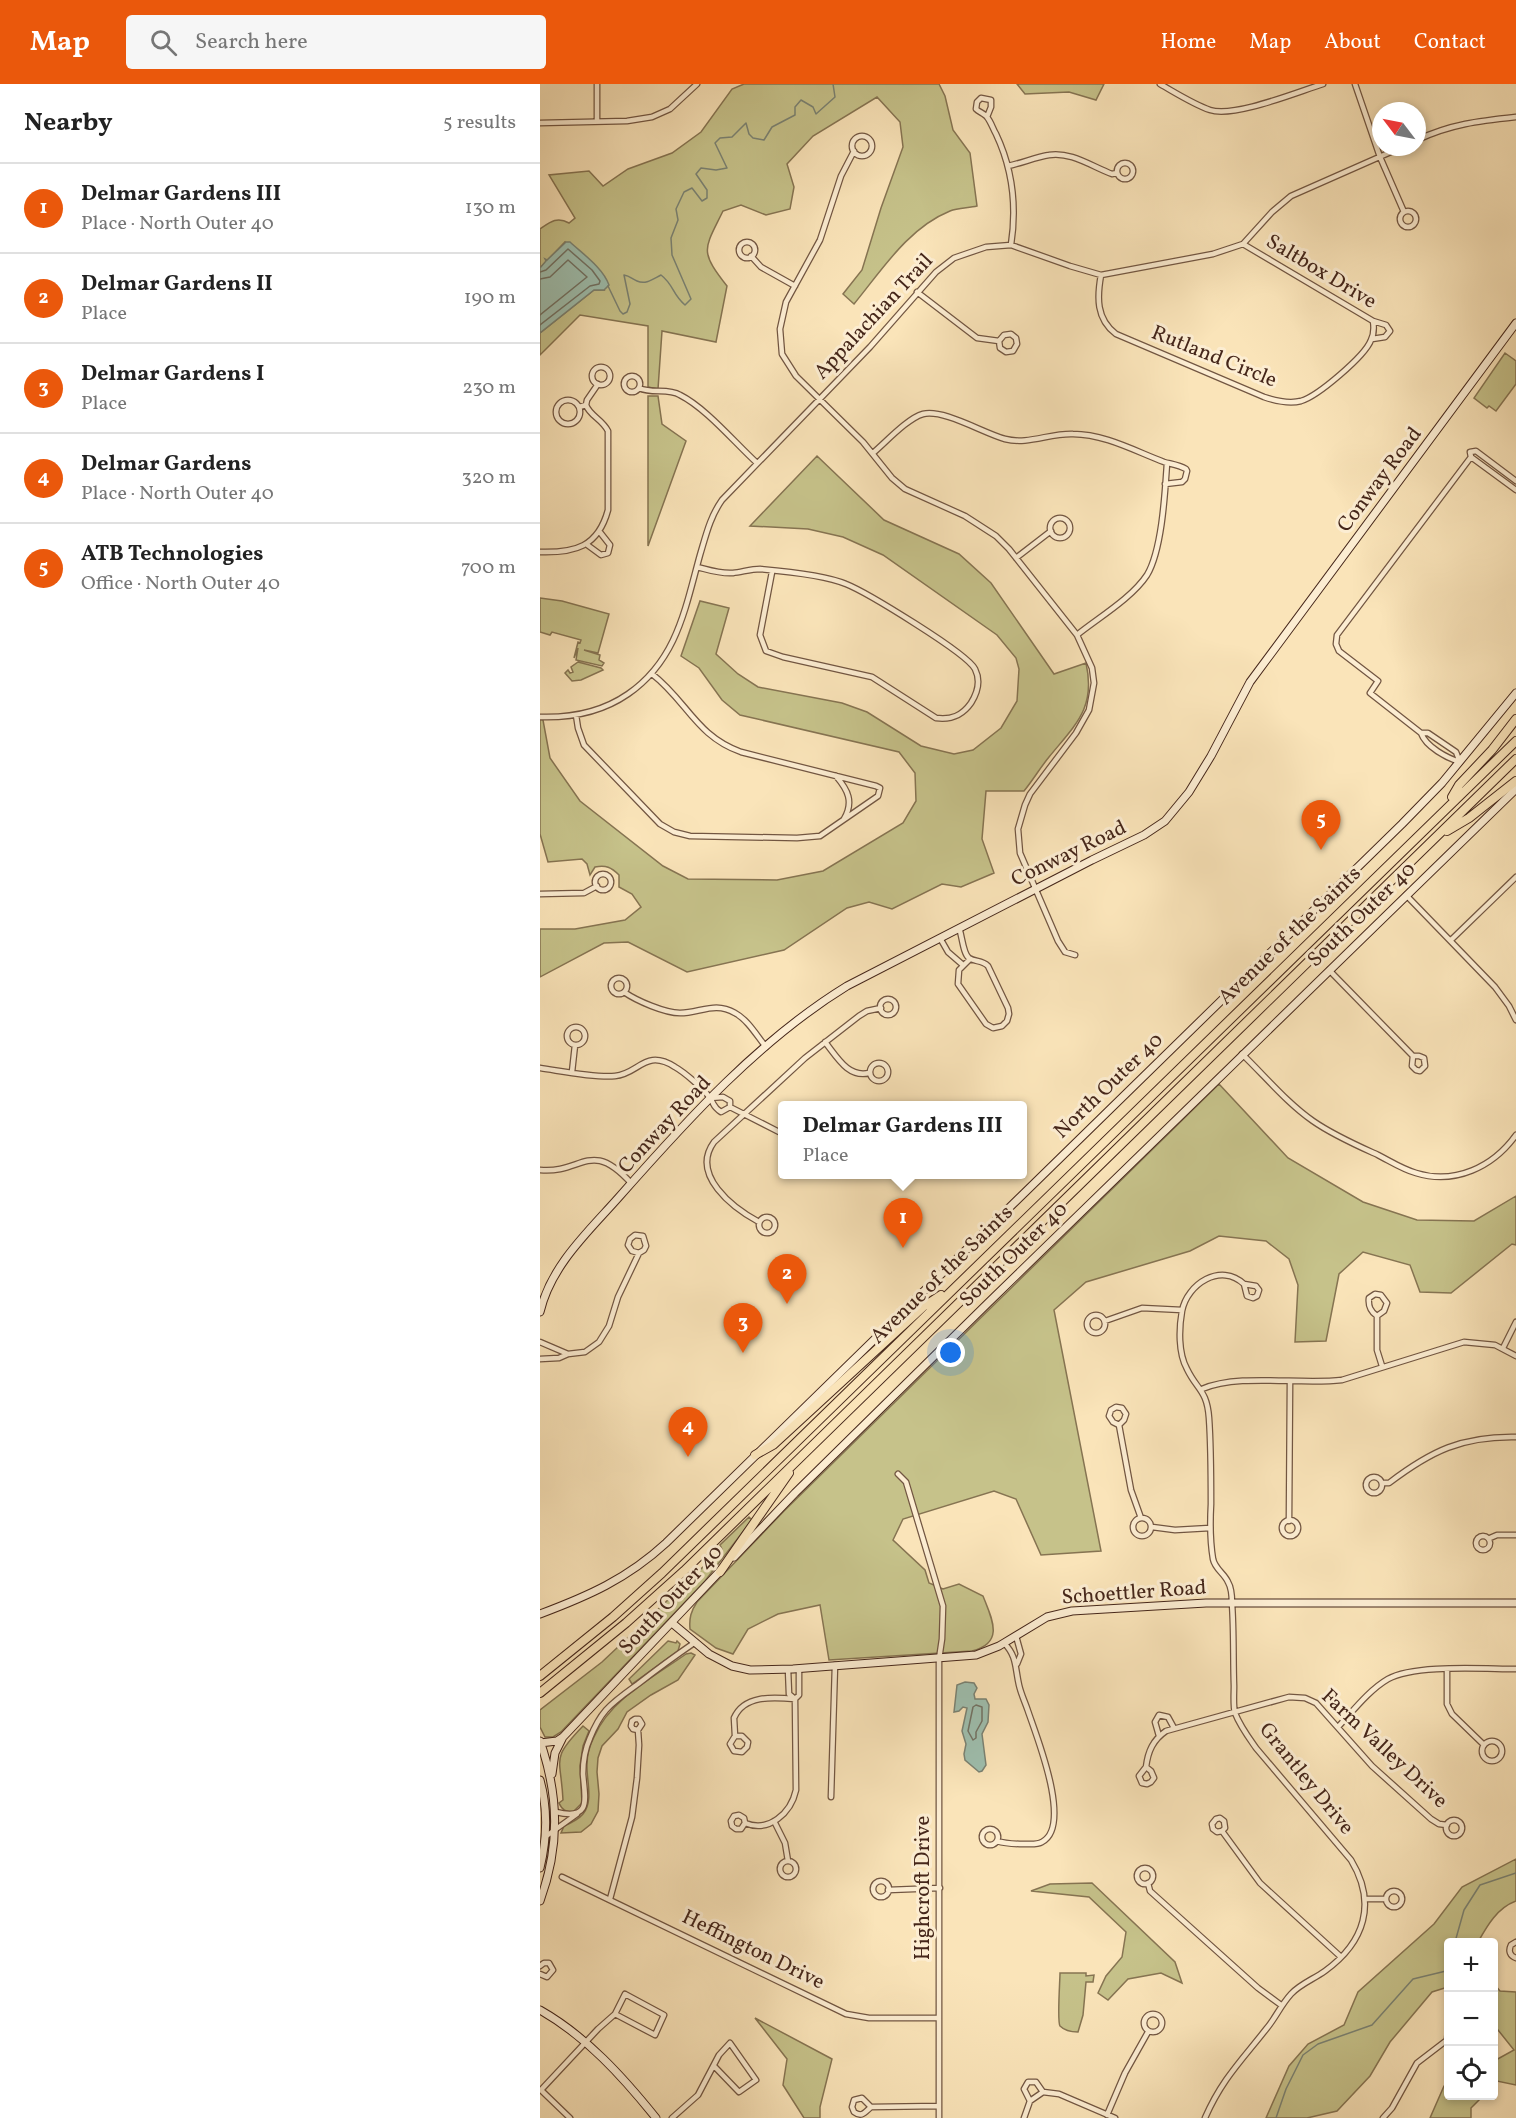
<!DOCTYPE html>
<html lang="en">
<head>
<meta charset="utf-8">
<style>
  :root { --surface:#fff; --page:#f6f6f6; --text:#222; --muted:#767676; --line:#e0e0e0; --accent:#ea580c }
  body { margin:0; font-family:Vollkorn,serif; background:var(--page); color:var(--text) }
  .controls { position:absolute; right:18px; bottom:18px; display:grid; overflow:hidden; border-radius:6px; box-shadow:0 3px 9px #0003 }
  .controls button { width:54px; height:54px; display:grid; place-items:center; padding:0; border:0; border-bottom:2px solid var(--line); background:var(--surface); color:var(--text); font:30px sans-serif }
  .compass { position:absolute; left:832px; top:18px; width:54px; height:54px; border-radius:50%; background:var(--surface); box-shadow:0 3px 9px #0003; rotate:302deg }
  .you { position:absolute; left:411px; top:1269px; width:21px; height:21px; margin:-15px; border:4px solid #fff; border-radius:50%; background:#1a73e8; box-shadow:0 0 0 9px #1a73e833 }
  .badge { display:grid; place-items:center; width:39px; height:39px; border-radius:50%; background:var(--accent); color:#fff; font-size:20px; font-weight:700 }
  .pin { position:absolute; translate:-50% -50px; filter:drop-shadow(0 2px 3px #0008) }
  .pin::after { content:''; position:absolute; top:32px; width:21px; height:18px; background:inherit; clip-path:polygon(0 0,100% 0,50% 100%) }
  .popup { position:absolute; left:238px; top:1017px; width:249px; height:78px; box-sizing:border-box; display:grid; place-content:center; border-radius:6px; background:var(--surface); filter:drop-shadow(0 2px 4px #0005); font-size:20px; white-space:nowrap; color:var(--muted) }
  .popup b { font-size:22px; color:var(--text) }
  .popup::after { content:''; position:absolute; left:50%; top:100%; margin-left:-12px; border:12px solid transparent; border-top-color:var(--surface) }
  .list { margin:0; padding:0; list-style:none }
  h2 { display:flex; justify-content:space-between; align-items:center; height:78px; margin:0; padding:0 24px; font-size:26px }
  h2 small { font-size:20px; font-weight:400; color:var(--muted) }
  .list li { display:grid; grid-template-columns:39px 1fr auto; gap:18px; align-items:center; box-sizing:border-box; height:90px; padding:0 24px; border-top:2px solid var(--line) }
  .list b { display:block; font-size:22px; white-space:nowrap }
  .list p { margin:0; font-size:20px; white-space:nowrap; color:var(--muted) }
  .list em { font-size:20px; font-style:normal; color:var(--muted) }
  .icon { flex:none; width:33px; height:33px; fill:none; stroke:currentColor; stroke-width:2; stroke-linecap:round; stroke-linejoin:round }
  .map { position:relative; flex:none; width:976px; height:2034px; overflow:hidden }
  header { display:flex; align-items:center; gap:36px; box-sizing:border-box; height:84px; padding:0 30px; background:var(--accent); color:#fff }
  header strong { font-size:28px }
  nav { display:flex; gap:33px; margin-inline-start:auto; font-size:21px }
  .search { width:420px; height:54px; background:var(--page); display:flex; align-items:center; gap:15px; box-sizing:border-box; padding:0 21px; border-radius:6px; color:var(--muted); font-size:22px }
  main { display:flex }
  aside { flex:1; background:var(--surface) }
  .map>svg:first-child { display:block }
  .green { fill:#c6c28a; stroke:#867452; stroke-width:1.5 }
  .water { fill:#9ebfaf; stroke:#7a8273; stroke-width:1.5 }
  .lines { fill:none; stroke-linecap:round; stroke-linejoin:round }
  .shore { stroke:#727264; stroke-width:1.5 }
  .stream { stroke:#7a8273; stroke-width:1.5 }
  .street-casing { stroke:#725642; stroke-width:7 }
  .secondary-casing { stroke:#45261a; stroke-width:9 }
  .highway-casing { stroke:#45261a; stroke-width:10 }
  .street { stroke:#fcedd2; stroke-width:4.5 }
  .secondary { stroke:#fcedd2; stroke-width:7 }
  .highway { stroke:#fae4b9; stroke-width:8 }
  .labels { text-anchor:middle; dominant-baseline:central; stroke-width:6; stroke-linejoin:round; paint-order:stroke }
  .street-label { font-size:21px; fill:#45261a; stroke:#fcedd2 }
</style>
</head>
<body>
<header>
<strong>Map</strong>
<div class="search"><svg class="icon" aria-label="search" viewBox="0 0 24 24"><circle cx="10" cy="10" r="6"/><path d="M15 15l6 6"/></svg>Search here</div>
<nav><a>Home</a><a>Map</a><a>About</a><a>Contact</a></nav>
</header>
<main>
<aside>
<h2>Nearby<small>5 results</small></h2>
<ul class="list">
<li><span class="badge">1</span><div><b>Delmar Gardens III</b><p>Place · North Outer 40</p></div><em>130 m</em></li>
<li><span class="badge">2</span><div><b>Delmar Gardens II</b><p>Place</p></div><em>190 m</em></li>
<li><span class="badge">3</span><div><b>Delmar Gardens I</b><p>Place</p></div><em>230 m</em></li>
<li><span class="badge">4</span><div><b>Delmar Gardens</b><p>Place · North Outer 40</p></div><em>320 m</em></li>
<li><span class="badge">5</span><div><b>ATB Technologies</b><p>Office · North Outer 40</p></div><em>700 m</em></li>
</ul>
</aside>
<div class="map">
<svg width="976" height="2034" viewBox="0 0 976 2034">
  <rect width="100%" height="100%" fill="#fae4b9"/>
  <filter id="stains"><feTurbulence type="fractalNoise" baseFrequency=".00333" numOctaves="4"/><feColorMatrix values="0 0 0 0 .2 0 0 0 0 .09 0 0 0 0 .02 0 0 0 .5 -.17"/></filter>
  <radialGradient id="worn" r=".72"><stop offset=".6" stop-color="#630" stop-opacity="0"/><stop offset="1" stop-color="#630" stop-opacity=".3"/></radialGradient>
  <!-- green -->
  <path class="green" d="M204,0H399L405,12L413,46L430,69L437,122C429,124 418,124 410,127C368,144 342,186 314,220L303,210L322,186L341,124L363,63L360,38L337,13L273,52L247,80L254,103L250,125L226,131L201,121L183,127C164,166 159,166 187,202L176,258L122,247L118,305L108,303V242L40,231L0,271V249L54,206H64L25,158L0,184V145C10,138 17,132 29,139L35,134L9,91L49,87L63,102L88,85L132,69L161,48L192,5Z
    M477,0H564L556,16L529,8L485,10Z
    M965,269L976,277V300L956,327L949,322L947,324L934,314Z
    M108,312H118L122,340L146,357L108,462Z
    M277,372L344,436L419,470L451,499L514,590L546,579C556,624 536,640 509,673C500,684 493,696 484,707H446L442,755L454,789L421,803L402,800L352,825L329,818L307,824L244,866L147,888L88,858L64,859L0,893V845H35L85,836L101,823L92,810L79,803V791C71,783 66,781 55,783L50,791L47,780L42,775L8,778L0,750V635L3,636L10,674L40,717L123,782L148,795L237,796L283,787L363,739L376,717L375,689L359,668L200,631L182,616L159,584L141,572L160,517L189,524L176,570L198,590L218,603L302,619L327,628L381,662L414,670L433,666L461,644L477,617L479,585L476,574L457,551L343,471L303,453L268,445L210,442Z
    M0,514L22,517L69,530L58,569L44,566L60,571L59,576L64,579L62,582L36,576L38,564L34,574L38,558L40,559L41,556L12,548L10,551L0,548Z
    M38,578L61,584L63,586L41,596L32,597L25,589L28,586L30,589L33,588L31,583Z
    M679,1000L748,1074L823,1118L877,1136L934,1137L976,1112V1161L972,1160L911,1209L880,1208L870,1181L823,1168L799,1190L786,1257L755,1258L758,1201L749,1175L726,1157L679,1152L650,1167L546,1198L514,1226L561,1467L501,1471L476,1415L454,1407L363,1435L353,1456L385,1486L389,1499L403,1505L419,1500L443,1512C452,1535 465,1559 432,1567L289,1576L280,1521L238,1530L208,1545L193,1570L176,1564L150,1545C149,1534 151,1527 157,1518L244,1427Z
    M209,1433L212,1436L165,1497L21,1648L13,1653H5L0,1643V1626L62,1578L182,1465L180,1461Z
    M128,1557L136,1559L137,1557L140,1560L138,1567L92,1600L89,1595Z
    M151,1569L155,1571L138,1596L111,1611L87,1628L78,1645L62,1662L58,1674L57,1688L59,1710L58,1727L51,1740L41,1748L21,1749L24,1742C31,1739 38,1736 43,1730C54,1717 46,1695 47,1680C47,1671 50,1661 54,1653C70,1615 114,1593 146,1570Z
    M43,1642L49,1647L43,1662L40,1682L42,1719L33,1728C26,1728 22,1726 19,1719L23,1716C21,1673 10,1676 43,1642Z
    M976,1775V1817C957,1824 947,1842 938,1858H908V1903L892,1908L850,1958L830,1992L797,2027L767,2034H726L749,1982L768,1960L804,1941L818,1908L894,1840L922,1803Z
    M552,1799L635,1878L642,1899L621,1889L588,1895L568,1916L558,1909L566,1892L582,1873L586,1848L549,1813L491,1807L510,1800Z
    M520,1889H546V1892L554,1891L553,1898H546L543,1931L538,1948C532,1948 525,1947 520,1942C517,1938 520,1897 520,1889Z
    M954,1900L960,1907L976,1908V2001L957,1997L954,2001V1977L974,1966L954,1941Z
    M215,1934L292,1975L280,2023V2034H264L243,2001L247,1975Z
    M908,2000V2012H943L931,2024V2034H890L904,2002Z"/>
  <!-- water -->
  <path class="water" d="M26,158H30C43,170 63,184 69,201L64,206H54L0,249V184L6,177L5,175L7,176Z
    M425,1598L434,1599L437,1604L434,1610L435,1615H446L449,1621L448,1638L442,1650L446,1681L442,1687L439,1688L425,1676L424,1670L426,1660L422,1647L427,1624L423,1623L419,1627L414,1628L417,1601Z"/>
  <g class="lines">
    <!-- shore -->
    <path class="shore" d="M0,188L6,186L28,165L52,186L60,197L59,200L50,202L0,241
      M0,195L10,193L28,176L47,193L0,231
      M436,1621L442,1623V1637L436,1648V1654L433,1656L428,1647L433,1623Z"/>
    <!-- stream -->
    <path class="stream" d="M68,202L80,227L83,230L87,228L90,220L84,191C90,192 92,195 97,197C106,201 113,195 121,191C134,201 132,210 145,221L151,215L132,171L131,154L138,136L136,125L144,108L152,104L162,117L167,114V106L156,90L161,84L176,86L187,84L175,59L180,54L192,53L206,39L209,50L213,54L224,56L232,43L255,31V23L261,16L273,23L276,30L295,13L293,0
      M915,1858L924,1826L940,1801L976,1789
      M736,2034L746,2005L763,1971L778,1960L832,1941L873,1895L906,1887L908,1883"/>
    <!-- street casing -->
    <g class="street-casing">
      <path id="street" d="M620,0C636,9 653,20 670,26C694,34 757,8 783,0
        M815,0L840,73L864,128
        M447,33L451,23V16L441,14L437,18L436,25C439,28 445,30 447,33C451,38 453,45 456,50C473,86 477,122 471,161
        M57,37V0
        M0,39L87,37L112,33L130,25L157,0
        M312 62a10 10 0 1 1 20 0a10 10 0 1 1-20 0Z
        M877,56C911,40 939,37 976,33
        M314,67L301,92L280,156L246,218L240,245L242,270L256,292L323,358L352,394L365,405L425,432L456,452L469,465L537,551L552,584L554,599L549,626L536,649L490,710L485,721L478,745L480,769L518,857L525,868L535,871
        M577 87a8 8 0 1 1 16 0a8 8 0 1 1-16 0Z
        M468,82C482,79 496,73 509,71C530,67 553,83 572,90L577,89
        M860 135a8 8 0 1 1 16 0a8 8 0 1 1-16 0Z
        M199 166a8 8 0 1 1 16 0a8 8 0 1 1-16 0Z
        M211,172L221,183L255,202
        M561,191C557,213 556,235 576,250L724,313C736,317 749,320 761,317C778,312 825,272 831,256C834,250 834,243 833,237L703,160
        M377,208L437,254L459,257L464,251L471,250L476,254L477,260L473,267L466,268L460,264L459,257
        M832,255L845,253L850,247L846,241L833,237
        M52 292a9 9 0 1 1 18 0a9 9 0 1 1-18 0Z
        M84 300a8 8 0 1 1 16 0a8 8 0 1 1-16 0Z
        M99,304C112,310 128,304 140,311C166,324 195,359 217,379
        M16 328a12 12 0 1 1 24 0a12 12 0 1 1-24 0Z
        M46,321L47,316L58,300
        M333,369C346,358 368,334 383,330C404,325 443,349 465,355C488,361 510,349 533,350C564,350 595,367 624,378C631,380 639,381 646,385L647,387L645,395L642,398L625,400
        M976,397L936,367L930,368L931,373L976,406
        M510 444a10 10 0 1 1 20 0a10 10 0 1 1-20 0Z
        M46,460L61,471L68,469L70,461L59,447
        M0,468C35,469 58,463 68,426V347C62,335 50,332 46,321L39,323
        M476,474L511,447
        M157,483C169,486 180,490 193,489C202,488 211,485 220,485C243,487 285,491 306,500C326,508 427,569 435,585C441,597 438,608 431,619C422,632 411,636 396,634L332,593L243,573L226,567L220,551L232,488
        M537,551C558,534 592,514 607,491C622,466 625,409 627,379
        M36,631L38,644L44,661L120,740L134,748L150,752L257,754L280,752L338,712L340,704L336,702L201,668C156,652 147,617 112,590
        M0,633C31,634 62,628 88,610C137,576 145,525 160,471C166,451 170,433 182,416L330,263L396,188L414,174L446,163L471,161L530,182L561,191L673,170L703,160L732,128L751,112L862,63
        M881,649L830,609L838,597L799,567L796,560L797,551L931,373
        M881,649H888L916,668L920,678C907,674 886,663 881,649Z
        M296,692C308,706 314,718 304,735
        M55 798a8 8 0 1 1 16 0a8 8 0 1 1-16 0Z
        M0,810L44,809L57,802
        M866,811L955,903L969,922L976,936
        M419,844C422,851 423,870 429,874C435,878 442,876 448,882L468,924L469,930L467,937L462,942L453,944L446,940L418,900L419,886L430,875
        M400,854L408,868L423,881
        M911,856L976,793
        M789,886L873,972H879L884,974L885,982L880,987L876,986L872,982L873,972
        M71 902a8 8 0 1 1 16 0a8 8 0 1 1-16 0Z
        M84,908C97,917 125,929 140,929C160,929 175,917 195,929C208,936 217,952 226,963
        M340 923a8 8 0 1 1 16 0a8 8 0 1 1-16 0Z
        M27 952a9 9 0 1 1 18 0a9 9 0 1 1-18 0Z
        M285,958C297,973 308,994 329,989
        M702,970C725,992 747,1019 773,1037C793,1051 816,1061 838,1071C850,1077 862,1085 876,1089C915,1101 953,1083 976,1051
        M330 988a9 9 0 1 1 18 0a9 9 0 1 1-18 0Z
        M0,984C21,987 54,994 75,992C99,990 105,964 135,983C144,988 164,1005 170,1014C175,1021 172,1022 181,1028L190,1023
        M32,988L35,961
        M170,1014L183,1013L190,1017V1023
        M190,1023L243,1050
        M0,1086C43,1090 50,1054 91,1099
        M219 1141a8 8 0 1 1 16 0a8 8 0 1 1-16 0Z
        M219,1138C193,1124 150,1091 174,1058L265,974L319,932L327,927L341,924
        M704,1200L716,1202L719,1206L717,1212L713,1214L707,1212Z
        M835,1210L841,1211L847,1219L844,1227L837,1232C830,1227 828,1222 829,1214Z
        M547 1240a9 9 0 1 1 18 0a9 9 0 1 1-18 0Z
        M837,1232V1266L842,1282
        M565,1237L602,1224L642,1226
        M0,1258L28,1270
        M963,1264L976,1238
        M0,1275L19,1274L28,1270L45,1268L59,1258L69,1242L78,1213L99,1169L104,1166L106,1162L103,1152L95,1151L90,1155L88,1161L92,1167L99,1169
        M662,1305C700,1289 759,1301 802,1296L924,1258L955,1261L976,1272
        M579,1341L584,1336L586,1330L582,1324L576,1323L571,1326L569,1332L573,1338L579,1341L591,1406L601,1434
        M358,1390L366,1398L403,1522L402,1555L399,1575V2034
        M826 1401a8 8 0 1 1 16 0a8 8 0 1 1-16 0Z
        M844,1399H849C891,1367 922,1352 976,1353
        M593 1443a9 9 0 1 1 18 0a9 9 0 1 1-18 0Z
        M742 1444a8 8 0 1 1 16 0a8 8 0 1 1-16 0Z
        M749,1437L750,1298
        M612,1443L635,1446L670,1444
        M936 1459a7 7 0 1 1 14 0a7 7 0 1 1-14 0Z
        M950,1454L957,1451H976
        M476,1552L481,1570L477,1580
        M248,1585L249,1610L255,1615
        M907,1586V1620L912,1630L943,1660
        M798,1643C813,1627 829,1606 848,1595C874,1580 944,1585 976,1585
        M195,1652H202L208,1658L207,1663L202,1668L194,1667L190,1660L195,1652L194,1634C204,1611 232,1613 255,1615
        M619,1652L615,1638L619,1631L628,1633L634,1644
        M942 1667a10 10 0 1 1 20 0a10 10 0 1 1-20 0Z
        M606,1683C608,1667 613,1656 626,1647L749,1613L765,1614L776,1619L832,1682L891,1735L899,1740L907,1741
        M606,1683L611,1687L614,1694L611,1698L607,1700L602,1699L599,1692Z
        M291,1713L295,1581
        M16,1728C52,1737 45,1715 43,1690C43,1678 45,1665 50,1654C54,1644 59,1634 66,1626C75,1616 87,1608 98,1600C116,1586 135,1572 154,1559
        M906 1744a8 8 0 1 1 16 0a8 8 0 1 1-16 0Z
        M234,1737L245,1759L248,1777
        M205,1739L201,1745H196L192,1742L191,1737L194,1732L199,1731L204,1734L205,1739C229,1749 251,1729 256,1706L255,1615L259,1611V1585
        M442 1753a8 8 0 1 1 16 0a8 8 0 1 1-16 0Z
        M682,1747L685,1744L684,1737L680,1734L676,1735L672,1740L673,1745L677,1748L682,1747L720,1799L801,1873
        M5,1753L37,1730
        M457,1757C466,1760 475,1760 484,1760C490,1760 497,1761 502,1758C533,1742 496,1651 488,1627C485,1618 481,1610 479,1601C475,1584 477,1572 464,1559
        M240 1785a8 8 0 1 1 16 0a8 8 0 1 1-16 0Z
        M597 1792a8 8 0 1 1 16 0a8 8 0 1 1-16 0Z
        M22,1793L306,1930L329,1934H399
        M333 1805a8 8 0 1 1 16 0a8 8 0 1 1-16 0Z
        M608,1799L610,1807L718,1904L741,1921
        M348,1806L400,1804
        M846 1815a8 8 0 1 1 16 0a8 8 0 1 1-16 0Z
        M70,1815L92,1733L97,1694L99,1661L98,1646L102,1640L99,1635H95L92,1637L91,1642L93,1645L98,1646
        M826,1815H845
        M976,1858L971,1861C968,1867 970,1872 976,1874
        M0,1882L4,1879H9L13,1886L7,1893L0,1890
        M604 1939a9 9 0 1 1 18 0a9 9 0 1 1-18 0Z
        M908,1946L907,1956H908
        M322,2014L331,2023C325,2028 322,2034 314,2028L312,2023L314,2016Z
        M490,2017L484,2005L488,1998H496L503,2008
        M331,2023L399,2022
        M567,2031L585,1989L608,1948
        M30,2034L1,2006L58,1945L75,1930L85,1910L124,1931L115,1951L75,1930
        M132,2034L158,2011L179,1971L190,1959L216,1996L199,2008L174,1982
        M484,2034L490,2017L503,2008L519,2010L575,2034
        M665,2034C682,1995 702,1976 727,1944C736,1933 741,1921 751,1910C760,1900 774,1895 785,1887C825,1858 837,1819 811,1776L716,1664C709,1654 700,1642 695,1629C693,1622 694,1610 694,1602C693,1575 694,1547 692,1520C692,1514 691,1503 688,1498C684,1489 675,1485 673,1475C670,1457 670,1438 671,1420C671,1392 671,1362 669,1334C667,1306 657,1306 647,1285C638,1269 639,1244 642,1227C647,1200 681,1178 704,1200
        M843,2034L852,2024L877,1979L907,1956"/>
    </g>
    <!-- secondary casing -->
    <g class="secondary-casing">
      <path id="secondary" d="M0,1228C11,1181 49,1147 79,1113C147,1036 219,956 307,902L552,776L604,751L625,737L649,708L671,672L710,598L976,239
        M194,1473L255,1409L448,1219L976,705
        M0,1530C48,1512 87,1495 126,1459L862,740L902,699L976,609
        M132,1539L169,1570L192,1582L210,1586L253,1585L436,1571L459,1562L507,1533L532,1527L666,1519H976
        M0,1657C19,1712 20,1762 0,1817
        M0,1659L17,1657L23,1653L182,1485
        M12,1690L15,1669L22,1655
        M0,1696C8,1725 7,1755 0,1784
        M0,1926C46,1952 83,1993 116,2034"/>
    </g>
    <!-- highway casing -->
    <g class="highway-casing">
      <path id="highway" d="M912,713L919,701L952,666L976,635
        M907,747L929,734L976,697
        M215,1371L233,1361L383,1223L401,1211
        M180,1488L249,1389
        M0,1592L73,1533L122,1489L976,657
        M0,1609L86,1539L144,1487L976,675"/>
    </g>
    <!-- street -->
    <use href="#street" class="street"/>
    <!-- secondary -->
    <use href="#secondary" class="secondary"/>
    <!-- highway -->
    <use href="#highway" class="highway"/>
  </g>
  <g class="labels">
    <!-- street labels -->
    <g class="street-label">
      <text transform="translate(781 188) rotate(31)">Saltbox Drive</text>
      <text transform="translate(334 233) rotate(-47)">Appalachian Trail</text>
      <text transform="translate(674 273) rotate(22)">Rutland Circle</text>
      <text transform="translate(840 396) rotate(-53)">Conway Road</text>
      <text transform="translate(529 770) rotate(-26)">Conway Road</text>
      <text transform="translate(822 831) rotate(-44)">South Outer 40</text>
      <text transform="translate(750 852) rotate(-44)">Avenue of the Saints</text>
      <text transform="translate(569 1002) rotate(-44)">North Outer 40</text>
      <text transform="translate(125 1041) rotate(-47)">Conway Road</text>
      <text transform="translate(474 1171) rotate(-44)">South Outer 40</text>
      <text transform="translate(402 1191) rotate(-44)">Avenue of the Saints</text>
      <text transform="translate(594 1509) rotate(-4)">Schoettler Road</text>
      <text transform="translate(131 1516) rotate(-47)">South Outer 40</text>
      <text transform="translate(844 1665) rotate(43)">Farm Valley Drive</text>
      <text transform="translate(766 1695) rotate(51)">Grantley Drive</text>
      <text transform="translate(383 1804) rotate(-90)">Highcroft Drive</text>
      <text transform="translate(213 1866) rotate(26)">Heffington Drive</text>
    </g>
  </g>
  <rect width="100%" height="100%" filter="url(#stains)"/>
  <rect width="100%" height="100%" fill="url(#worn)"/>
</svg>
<div class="controls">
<button>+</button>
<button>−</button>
<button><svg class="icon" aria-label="locate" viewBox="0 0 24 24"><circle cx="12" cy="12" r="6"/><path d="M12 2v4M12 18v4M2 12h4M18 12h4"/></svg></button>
</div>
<svg class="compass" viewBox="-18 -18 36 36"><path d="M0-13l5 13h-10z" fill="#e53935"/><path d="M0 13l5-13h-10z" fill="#767676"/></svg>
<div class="you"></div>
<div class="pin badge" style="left:363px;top:1164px">1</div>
<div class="popup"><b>Delmar Gardens III</b>Place</div>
<div class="pin badge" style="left:247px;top:1220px">2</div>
<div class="pin badge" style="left:203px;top:1269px">3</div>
<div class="pin badge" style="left:148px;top:1373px">4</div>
<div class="pin badge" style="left:781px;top:766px">5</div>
</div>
</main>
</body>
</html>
